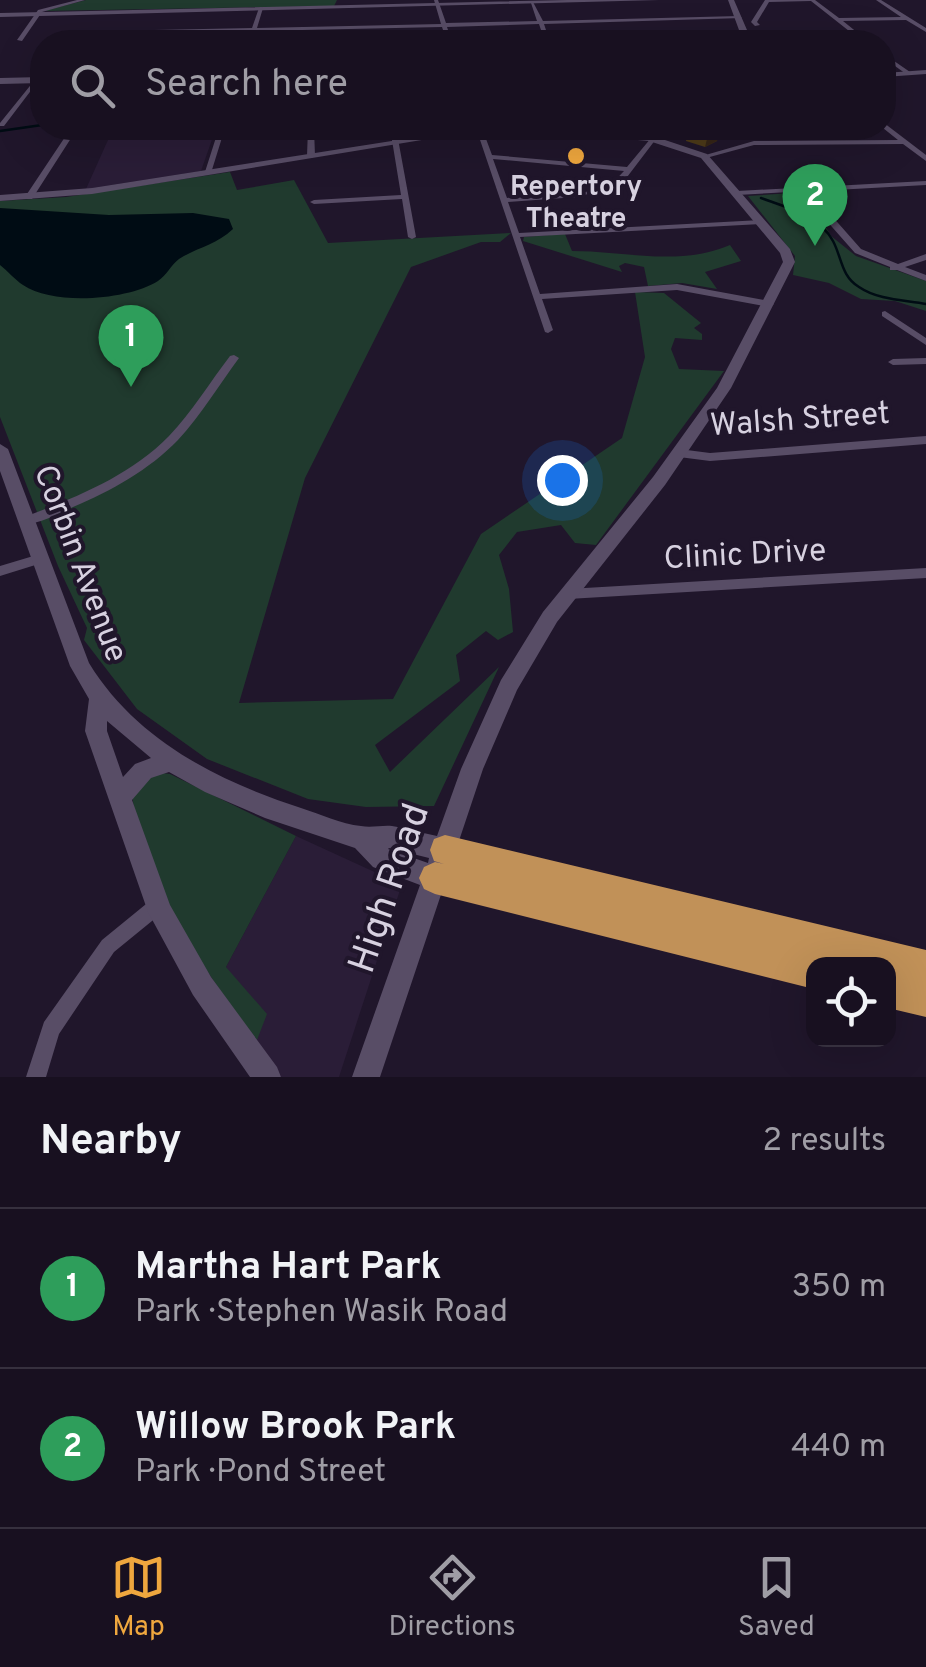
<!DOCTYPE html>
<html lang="en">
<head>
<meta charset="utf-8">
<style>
  :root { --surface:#181020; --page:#251e2d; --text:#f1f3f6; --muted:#9f9da5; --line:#36303e; --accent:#efa73e }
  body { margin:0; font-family:Overpass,sans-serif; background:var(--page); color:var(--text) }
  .controls { position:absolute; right:30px; bottom:30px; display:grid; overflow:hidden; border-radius:20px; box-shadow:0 10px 40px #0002 }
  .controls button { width:90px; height:90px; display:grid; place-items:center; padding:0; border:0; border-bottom:2px solid var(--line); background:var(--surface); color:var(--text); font:50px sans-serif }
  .you { position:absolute; left:562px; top:480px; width:35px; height:35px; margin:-25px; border:8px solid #fff; border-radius:50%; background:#1a73e8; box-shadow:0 0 0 15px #1a73e833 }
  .badge { display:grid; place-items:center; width:65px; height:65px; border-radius:50%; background:var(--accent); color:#fff; font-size:32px; font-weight:700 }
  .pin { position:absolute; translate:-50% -82px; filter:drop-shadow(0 2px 5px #0008) }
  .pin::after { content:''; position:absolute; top:52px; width:35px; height:30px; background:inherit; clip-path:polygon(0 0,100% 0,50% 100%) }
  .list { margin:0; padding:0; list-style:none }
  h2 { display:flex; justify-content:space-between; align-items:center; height:130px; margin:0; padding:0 40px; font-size:42px }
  h2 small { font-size:32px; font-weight:400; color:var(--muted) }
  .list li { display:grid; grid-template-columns:65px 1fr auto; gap:30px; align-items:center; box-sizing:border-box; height:160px; padding:0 40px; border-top:2px solid var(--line) }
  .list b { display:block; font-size:38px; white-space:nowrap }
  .list p { margin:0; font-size:32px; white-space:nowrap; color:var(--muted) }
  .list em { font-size:32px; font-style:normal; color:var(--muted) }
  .icon { flex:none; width:55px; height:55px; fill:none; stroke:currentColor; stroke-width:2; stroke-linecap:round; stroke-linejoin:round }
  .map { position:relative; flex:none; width:926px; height:1077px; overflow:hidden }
  .search { position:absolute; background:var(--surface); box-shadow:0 10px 40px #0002; left:30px; right:30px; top:30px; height:110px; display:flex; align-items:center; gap:25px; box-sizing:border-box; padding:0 35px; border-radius:40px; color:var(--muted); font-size:38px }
  .sheet { height:450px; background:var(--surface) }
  nav { display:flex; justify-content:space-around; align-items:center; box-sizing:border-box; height:140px; border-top:2px solid var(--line); background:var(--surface); font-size:28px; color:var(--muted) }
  nav a { display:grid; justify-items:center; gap:5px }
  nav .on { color:var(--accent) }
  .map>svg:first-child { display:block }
  .built { fill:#2a1d37 }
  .green { fill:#203a2e }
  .water { fill:#000c14 }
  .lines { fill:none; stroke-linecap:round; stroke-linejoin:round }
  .stream { stroke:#000c14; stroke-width:2.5 }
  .street { fill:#584d66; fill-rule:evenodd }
  .secondary { fill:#584d66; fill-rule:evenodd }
  .highway { fill:#c19158; fill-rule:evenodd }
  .wall { fill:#4d3a19 }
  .shaded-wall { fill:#352517 }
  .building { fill:#5c4b2e; stroke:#6f604a; stroke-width:2.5 }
  .poi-dot { fill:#efa73e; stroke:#20162b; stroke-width:4 }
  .labels { text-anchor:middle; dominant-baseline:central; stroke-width:8; stroke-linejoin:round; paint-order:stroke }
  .far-poi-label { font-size:28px; font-weight:bold; fill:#d7d1e0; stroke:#20162b }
  .street-label { font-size:32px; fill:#d7d1e0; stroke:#20162b }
  .near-street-label { font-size:38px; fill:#d7d1e0; stroke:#20162b }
</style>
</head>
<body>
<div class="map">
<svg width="926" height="1077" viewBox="0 0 926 1077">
  <rect width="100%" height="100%" fill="#20162b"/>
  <!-- built -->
  <path class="built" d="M216,128L201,171L86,189L112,131Z
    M296,836L392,880L400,890L339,1077H281L257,1040L226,967Z"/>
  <!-- green -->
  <path class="green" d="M86,0H337L334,6L44,11Z
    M230,172L237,190L294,180L328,243L511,233L500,242H481L411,267L305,478L239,703L393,699L481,534L622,438L645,357L635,292L664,293L701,323L694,328L702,334V340L675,338L671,349L679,369L724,371L596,545L575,543L561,525L517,532L499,555L509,589L513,632L498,640L486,631L456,655L460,681L375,745L390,772L499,667L434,806L366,807L308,799L207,759L137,709L84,640L87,628L58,566L0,417V201L66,197Z
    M792,193L820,216L831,236L856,256L926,281V311L895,301L861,299L829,283L793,275L795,256L748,196Z
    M565,234L572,251C625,251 679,267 730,245L741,261L705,272L717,289L682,283L648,286L644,267L625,263L619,266L622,272L523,241L524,237Z
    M155,772L170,774L296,836L226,967L267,1014L257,1040C207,975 137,875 132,791Z"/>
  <!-- water -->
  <path class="water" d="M0,208L109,215L193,213L229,219L233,229C216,245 198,247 179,259C171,265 166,276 158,281C128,300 54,306 23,285C15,280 8,271 0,265Z"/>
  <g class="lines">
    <!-- stream -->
    <path class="stream" d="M622,128L643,134
      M0,131L42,125
      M761,198C786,207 820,216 833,241C842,258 841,276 859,287C878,300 904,300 926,304"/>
    <!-- street -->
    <path class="street" d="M77,0H85L42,12L22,41L17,40L38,10Z
      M434,0H438L446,23L537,21L531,3L533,2L543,21L739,16L742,18L544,24L550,42H545L539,24L447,27L452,42H447L442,27L256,31L252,42H247L251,31L154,34L92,42H81L154,30L252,28L259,8L261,7L263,8L257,28L441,24Z
      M765,0H815L839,18L901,17L876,0H881L926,28V32L906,20L843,21L869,42H863L811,1L769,2L757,22L760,25L755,26L751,22Z
      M738,37L767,40L770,42L736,40Z
      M884,54L910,72V74H906L884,58Z
      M42,71V76L4,126H0V123Z
      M884,123L926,155V161L903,144L754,145L706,158L702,156L754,141L898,140L883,128Z
      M71,128H157L154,130L75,132L32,199H26L25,197Z
      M219,128H225L211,173L204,175Z
      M308,128H314L315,156L311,158L307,156Z
      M390,128H396L416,237L412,239L408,237L402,199L314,204L310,202L314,200L401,195Z
      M476,128H482L492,155L627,167L651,138L656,139L621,185L577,197L508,202L519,233L761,220L765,222L761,224L520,237L540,294L677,284L769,301L774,304L769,307L677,290L542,299L553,330L548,333L545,332ZM493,159L624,171C601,200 541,196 507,198Z
      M926,181V185L799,192L831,215L861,249L898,264L926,254V260L905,267L926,275V281L897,270H890V267L855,253L825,219L790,192L737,195L733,193L737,191Z
      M885,311L926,338V345L882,316V312Z
      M234,355L239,358C219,385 201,415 178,440C149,470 111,491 73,507C58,514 38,525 22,524L20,521L22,518C74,498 129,477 169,436C192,412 210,382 230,356Z
      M926,358V364L893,365L888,362L893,359Z
      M926,436V444L710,461L679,457L673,453L679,449L710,453Z
      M40,554L45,556L46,559L45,562L0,576V566Z
      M926,568V578L568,599L563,598L561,594L563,590L568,589Z
      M157,897L163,900L166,906L163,912L114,952L59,1034L46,1077H26L44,1022L102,940L151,900Z"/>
    <!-- secondary -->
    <path class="secondary" d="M567,0H659L0,17V13Z
      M728,0H734L747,30L738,42H730L739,30Z
      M926,70V74L884,77V73Z
      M42,77V83L0,84V78Z
      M475,128H495L92,194L0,201V195L92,188Z
      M529,128H561L650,135L707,154L790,249L795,262L731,388L665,485L557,622L517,690L483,769L380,1077H352L420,885L373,867L355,848L265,818L205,792L169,772L151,778L132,800L170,905L211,977L277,1067L281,1077H250L193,995L148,912L85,731L89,699L70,666L0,471V444L8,449L89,663C136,740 218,781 301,808C320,814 341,824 361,826C371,828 382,825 392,826C407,828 422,833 437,836L461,769L501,680L543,612L653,477L717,388L783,262L780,253L701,158L649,141L534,131ZM107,721L151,758L135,764L123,777L107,731ZM388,849L389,848L429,858L428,863Z"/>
    <!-- highway -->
    <path class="highway" d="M445,835L926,950V1017L888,1008V964L826,961L828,964H814V989L435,894L424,889L419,878L424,867L435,862L444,864L434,861L430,850L434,839Z"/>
  </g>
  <!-- wall -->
  <path class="wall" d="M720,128L717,141L705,147L686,141L688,129Z"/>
  <!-- shaded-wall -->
  <path class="shaded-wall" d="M720,128L717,141L705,147L708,135Z"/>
  <!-- building -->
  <path class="building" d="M691,128H720L708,135L688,129Z"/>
  <!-- markers -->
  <circle class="poi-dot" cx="576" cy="156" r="10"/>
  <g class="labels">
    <!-- far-poi labels -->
    <g class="far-poi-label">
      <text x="576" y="188">Repertory<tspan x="576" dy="32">Theatre</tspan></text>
    </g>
    <!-- street labels -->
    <g class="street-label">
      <text transform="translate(800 421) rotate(-4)">Walsh Street</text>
      <text transform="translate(745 556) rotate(-3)">Clinic Drive</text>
      <text transform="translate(79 564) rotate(69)">Corbin Avenue</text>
    </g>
    <!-- near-street labels -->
    <g class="near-street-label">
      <text transform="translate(391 889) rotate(-71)">High Road</text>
    </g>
  </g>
</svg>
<div class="controls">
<button><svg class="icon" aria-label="locate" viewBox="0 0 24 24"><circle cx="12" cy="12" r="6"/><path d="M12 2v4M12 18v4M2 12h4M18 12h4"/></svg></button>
</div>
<div class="you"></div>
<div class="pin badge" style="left:131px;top:387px;background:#2e9e5b">1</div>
<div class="pin badge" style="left:815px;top:246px;background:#2e9e5b">2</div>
<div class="search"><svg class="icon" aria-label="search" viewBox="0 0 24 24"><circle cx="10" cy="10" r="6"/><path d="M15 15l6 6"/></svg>Search here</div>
</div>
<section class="sheet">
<h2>Nearby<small>2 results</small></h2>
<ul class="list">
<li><span class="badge" style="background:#2e9e5b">1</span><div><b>Martha Hart Park</b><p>Park · Stephen Wasik Road</p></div><em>350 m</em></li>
<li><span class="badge" style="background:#2e9e5b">2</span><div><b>Willow Brook Park</b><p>Park · Pond Street</p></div><em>440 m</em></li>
</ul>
</section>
<nav>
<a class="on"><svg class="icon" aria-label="map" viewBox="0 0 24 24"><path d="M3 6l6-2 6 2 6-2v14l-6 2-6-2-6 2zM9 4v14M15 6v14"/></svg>Map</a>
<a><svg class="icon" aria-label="directions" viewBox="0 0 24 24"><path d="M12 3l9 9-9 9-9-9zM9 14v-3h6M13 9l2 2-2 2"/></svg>Directions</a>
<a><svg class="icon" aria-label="saved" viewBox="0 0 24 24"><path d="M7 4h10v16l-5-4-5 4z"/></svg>Saved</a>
</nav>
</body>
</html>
